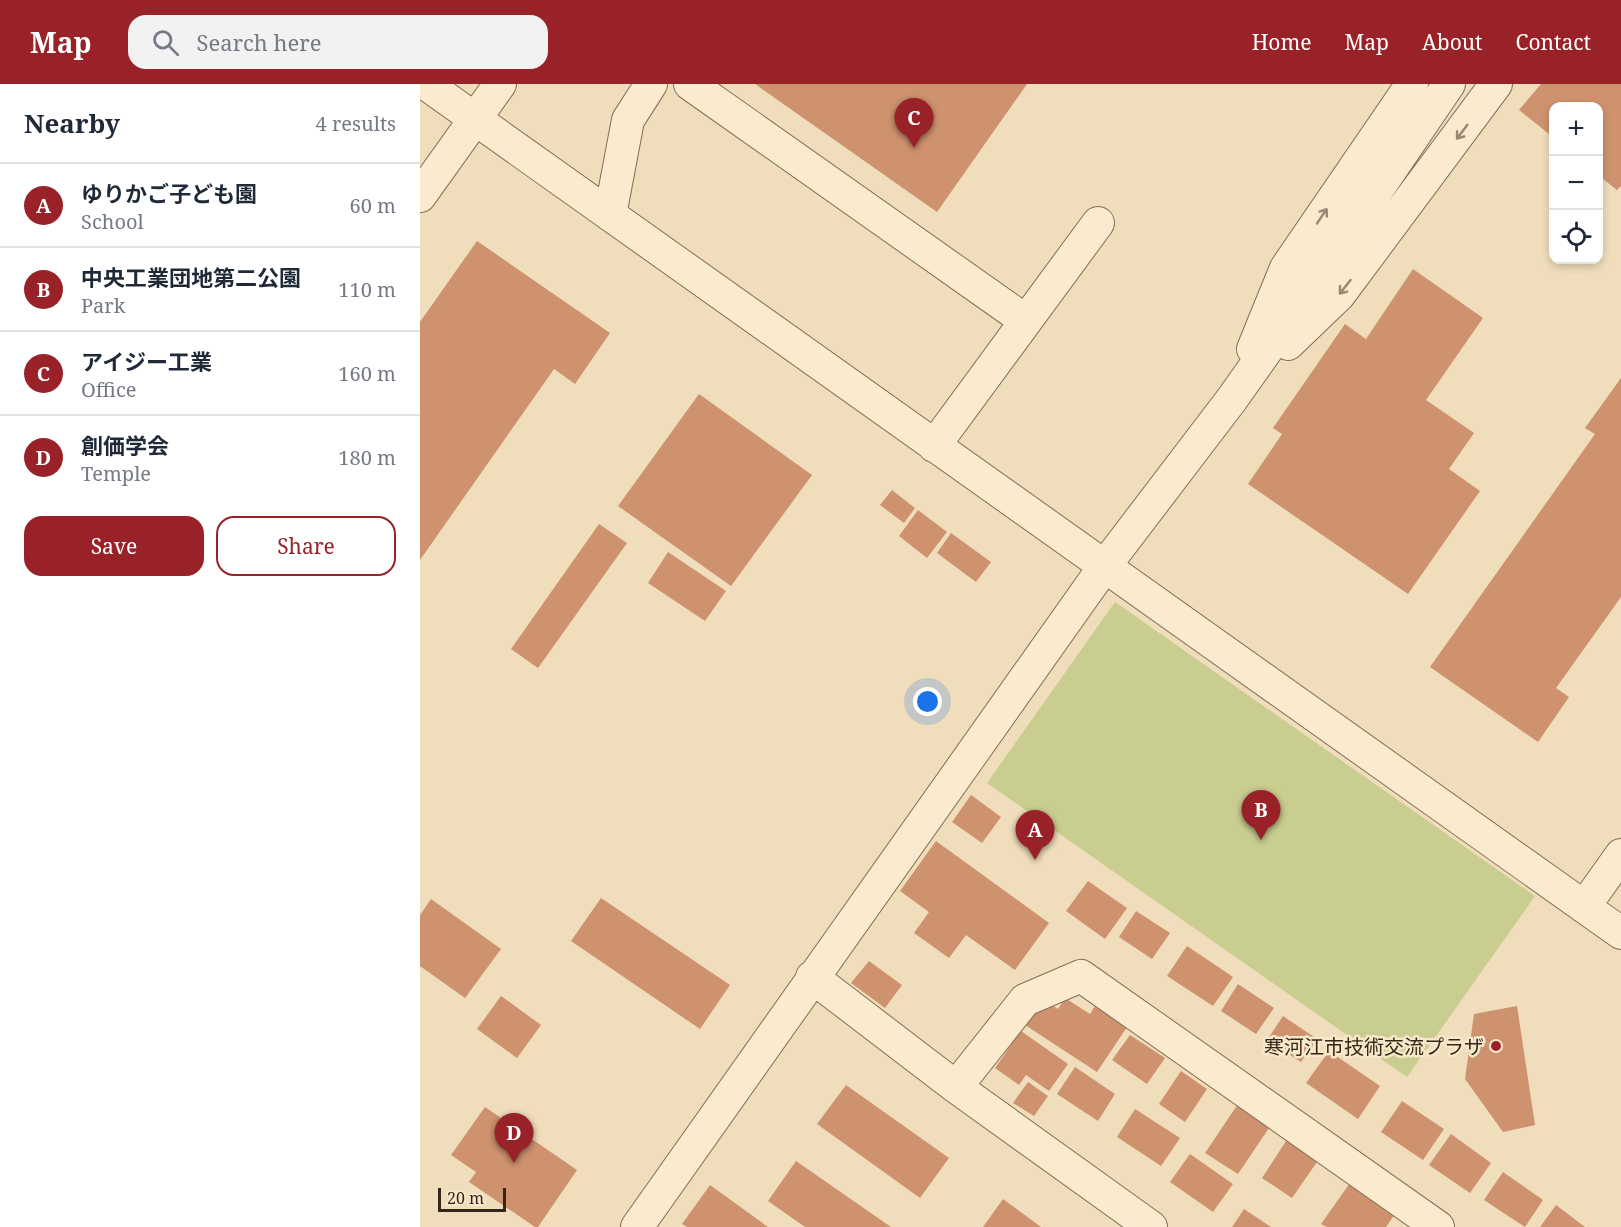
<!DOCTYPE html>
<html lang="en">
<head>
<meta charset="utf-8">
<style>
  :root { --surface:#fff; --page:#f2f2f3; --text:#1f2937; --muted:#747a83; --line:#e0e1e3; --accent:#982228 }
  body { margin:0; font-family:"Noto Serif","Noto Sans JP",serif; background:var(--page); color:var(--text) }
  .controls { position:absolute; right:18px; top:18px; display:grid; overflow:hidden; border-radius:12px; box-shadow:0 3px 9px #0003 }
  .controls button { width:54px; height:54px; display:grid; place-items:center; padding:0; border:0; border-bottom:2px solid var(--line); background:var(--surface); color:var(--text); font:30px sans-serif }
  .scale { position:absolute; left:18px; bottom:15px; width:68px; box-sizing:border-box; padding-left:6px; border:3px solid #35261a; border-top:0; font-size:16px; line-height:21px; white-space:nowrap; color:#35261a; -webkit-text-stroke:4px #f7e8ca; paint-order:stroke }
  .you { position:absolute; left:508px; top:618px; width:21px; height:21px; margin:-15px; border:4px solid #fff; border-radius:50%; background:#1a73e8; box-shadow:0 0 0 9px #1a73e833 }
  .badge { display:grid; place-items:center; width:39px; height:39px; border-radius:50%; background:var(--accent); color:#fff; font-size:20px; font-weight:700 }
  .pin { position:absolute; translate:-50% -50px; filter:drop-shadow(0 2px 3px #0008) }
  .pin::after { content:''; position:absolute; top:32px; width:21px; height:18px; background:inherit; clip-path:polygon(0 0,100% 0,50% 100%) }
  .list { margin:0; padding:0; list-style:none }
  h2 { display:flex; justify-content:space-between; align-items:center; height:78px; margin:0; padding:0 24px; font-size:26px }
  h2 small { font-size:20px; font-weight:400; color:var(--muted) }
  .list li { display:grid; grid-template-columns:39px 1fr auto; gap:18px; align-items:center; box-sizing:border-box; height:84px; padding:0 24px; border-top:2px solid var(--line) }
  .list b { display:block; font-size:22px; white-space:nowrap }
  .list p { margin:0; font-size:20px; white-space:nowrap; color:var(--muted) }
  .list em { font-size:20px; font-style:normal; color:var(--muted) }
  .actions { display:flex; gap:12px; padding:18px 24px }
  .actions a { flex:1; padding:14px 0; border:2px solid var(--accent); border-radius:18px; text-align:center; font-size:21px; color:var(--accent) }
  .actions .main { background:var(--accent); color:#fff }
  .icon { flex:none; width:33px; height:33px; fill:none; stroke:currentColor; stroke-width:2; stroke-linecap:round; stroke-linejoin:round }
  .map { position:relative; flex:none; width:1201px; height:1143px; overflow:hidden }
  header { display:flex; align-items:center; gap:36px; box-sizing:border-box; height:84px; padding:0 30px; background:var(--accent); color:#fff }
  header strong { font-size:28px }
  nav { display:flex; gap:33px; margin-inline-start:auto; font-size:21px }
  .search { width:420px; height:54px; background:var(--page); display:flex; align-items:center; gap:15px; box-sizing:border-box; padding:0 21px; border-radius:18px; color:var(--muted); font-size:22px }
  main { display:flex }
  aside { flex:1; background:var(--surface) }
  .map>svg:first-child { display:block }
  .green { fill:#c9cd8f }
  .building { fill:#cf926e }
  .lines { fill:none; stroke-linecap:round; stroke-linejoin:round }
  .minor-casing { stroke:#876d54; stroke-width:34 }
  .minor { stroke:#faebce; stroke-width:32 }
  .oneway { stroke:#988874 }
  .poi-dot { fill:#982228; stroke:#f7e8ca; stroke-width:2 }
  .labels { text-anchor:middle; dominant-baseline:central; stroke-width:5; stroke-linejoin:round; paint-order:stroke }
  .poi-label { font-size:20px; fill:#35261a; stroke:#f7e8ca; text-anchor:end }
</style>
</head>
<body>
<header>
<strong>Map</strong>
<div class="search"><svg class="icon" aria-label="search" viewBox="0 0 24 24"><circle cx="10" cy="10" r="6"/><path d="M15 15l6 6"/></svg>Search here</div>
<nav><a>Home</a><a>Map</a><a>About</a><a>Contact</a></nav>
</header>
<main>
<aside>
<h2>Nearby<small>4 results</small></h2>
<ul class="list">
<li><span class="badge">A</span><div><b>ゆりかご子ども園</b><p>School</p></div><em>60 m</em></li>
<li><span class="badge">B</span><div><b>中央工業団地第二公園</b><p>Park</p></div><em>110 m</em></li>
<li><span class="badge">C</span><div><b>アイジー工業</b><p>Office</p></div><em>160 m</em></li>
<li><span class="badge">D</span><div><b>創価学会</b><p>Temple</p></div><em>180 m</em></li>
</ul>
<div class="actions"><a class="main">Save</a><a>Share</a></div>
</aside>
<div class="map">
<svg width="1201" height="1143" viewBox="0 0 1201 1143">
  <rect width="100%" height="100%" fill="#efddbb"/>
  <!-- green -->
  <path class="green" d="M695,518L1115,812L987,993L567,699Z"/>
  <!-- building -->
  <path class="building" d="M335,0H607L517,128Z
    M1121,0H1201V102L1197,106L1178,91V22H1134V54L1099,26Z
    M57,157L190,249L155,300L134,285L0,476V238Z
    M993,185L1063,234L1006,316L1054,349L1029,385L1060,407L988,510L828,400L862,350L853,344L925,240L946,255Z
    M1201,294V513L1136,604L1149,613L1118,658L1010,583L1175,350L1165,344Z
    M279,310L392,391L311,502L198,422Z
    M472,406L495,424L484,439L460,421Z
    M498,426L527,448L507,474L479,452Z
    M179,440L207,459L118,584L91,565Z
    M531,449L571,478L556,498L517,469Z
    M248,468L306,507L285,537L228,499Z
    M551,711L581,733L562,759L532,738Z
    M516,757L629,839L595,886L546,851L529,874L494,849L509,828L480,807Z
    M668,797L707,824L685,855L646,827Z
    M181,814L310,901L280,945L151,857Z
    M11,815L81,865L45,914L0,882V831Z
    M716,827L750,849L732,875L699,853Z
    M767,862L813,893L793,922L747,892Z
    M449,877L482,901L465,924L431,899Z
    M818,900L854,924L836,950L801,927Z
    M81,912L121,941L97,974L57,945Z
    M645,914L670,930L675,922L707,943L677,988L605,941L622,915L638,925Z
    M1097,922L1115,1041L1083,1048L1045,995L1054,930Z
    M863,932L897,955L881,978L847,956Z
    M601,947L648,980L629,1007L606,991L599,1001L575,984Z
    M710,951L745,974L727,1000L692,976Z
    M909,967L960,1002L938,1035L886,999Z
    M655,983L695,1010L678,1037L637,1010Z
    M761,987L787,1005L765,1038L739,1020Z
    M608,998L628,1012L614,1032L593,1019Z
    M426,1001L529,1074L500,1114L397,1040Z
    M820,1017L853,1038L818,1090L785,1069Z
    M982,1017L1024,1045L1003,1076L961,1048Z
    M65,1023L157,1086L118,1143H115L49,1098L56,1088L31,1071Z
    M715,1025L760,1054L741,1082L697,1053Z
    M1031,1050L1071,1079L1050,1109L1009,1081Z
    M868,1054L899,1075L872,1114L842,1094Z
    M770,1070L813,1100L793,1128L750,1098Z
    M376,1077L471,1143H385L348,1117Z
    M1083,1088L1123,1116L1105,1143L1064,1116Z
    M930,1099L975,1130L966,1143H907L901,1140Z
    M290,1101L348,1143H267L262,1140Z
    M583,1115L621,1143H563Z
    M1136,1121L1165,1143H1120Z
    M824,1125L851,1143H812Z"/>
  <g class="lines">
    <!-- minor casing -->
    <g class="minor-casing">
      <path id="minor" d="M6,0L1201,849
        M270,0L606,237
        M0,112L80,0
        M190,131L208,36L231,0
        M868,260L919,211L1076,0
        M833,265L866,184L992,0
        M514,362L678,139
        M1164,823L1201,771
        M392,893L536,1003L731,1143
        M536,1003L605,916L661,892L1018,1143
        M217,1143L684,483L812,315L892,202L1029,0"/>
    </g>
    <!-- minor -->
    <use href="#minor" class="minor"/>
  </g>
  <!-- one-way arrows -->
  <defs><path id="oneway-shaft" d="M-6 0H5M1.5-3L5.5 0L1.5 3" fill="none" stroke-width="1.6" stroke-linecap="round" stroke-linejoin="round" transform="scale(1.5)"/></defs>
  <g class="oneway">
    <use href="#oneway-shaft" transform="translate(1042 48) rotate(127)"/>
    <use href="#oneway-shaft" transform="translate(902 132) rotate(-56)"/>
    <use href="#oneway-shaft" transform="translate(925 203) rotate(128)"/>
  </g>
  <!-- markers -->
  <circle class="poi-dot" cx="1076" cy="962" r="6"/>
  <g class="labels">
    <!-- poi labels -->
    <g class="poi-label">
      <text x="1064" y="962">寒河江市技術交流プラザ</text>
    </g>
  </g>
</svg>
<div class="controls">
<button>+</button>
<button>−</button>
<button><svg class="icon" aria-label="locate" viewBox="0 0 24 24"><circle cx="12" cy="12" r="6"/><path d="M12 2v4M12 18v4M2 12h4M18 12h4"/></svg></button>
</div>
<div class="scale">20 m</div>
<div class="you"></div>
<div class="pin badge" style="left:615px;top:776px">A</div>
<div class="pin badge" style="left:841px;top:756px">B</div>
<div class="pin badge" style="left:494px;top:64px">C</div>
<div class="pin badge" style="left:94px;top:1079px">D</div>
</div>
</main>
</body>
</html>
